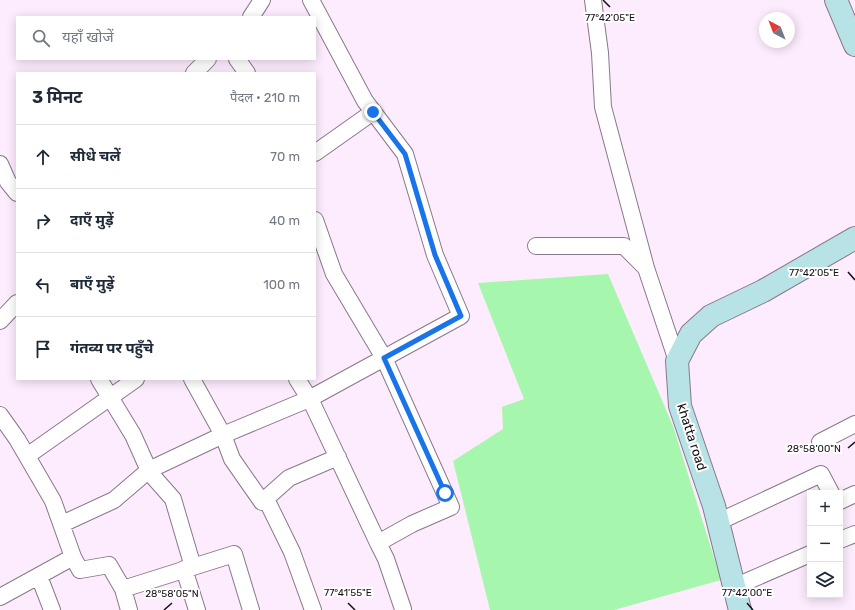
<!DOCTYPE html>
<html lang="hi">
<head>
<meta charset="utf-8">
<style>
  :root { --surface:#fff; --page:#f2f2f3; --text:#1f2937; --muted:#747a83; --line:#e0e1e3 }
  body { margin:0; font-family:Rubik,"Noto Sans Devanagari",sans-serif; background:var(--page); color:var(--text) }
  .controls { position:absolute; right:12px; bottom:12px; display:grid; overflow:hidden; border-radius:0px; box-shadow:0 2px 10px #0003 }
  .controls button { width:36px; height:36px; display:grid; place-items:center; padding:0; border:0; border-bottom:1px solid var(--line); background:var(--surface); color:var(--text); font:20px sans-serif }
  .compass { position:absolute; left:759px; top:12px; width:36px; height:36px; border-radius:50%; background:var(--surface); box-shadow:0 2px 10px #0003; rotate:318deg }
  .stop { position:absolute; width:12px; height:12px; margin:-9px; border:3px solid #1a73e8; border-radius:50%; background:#fff }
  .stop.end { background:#1a73e8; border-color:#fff; box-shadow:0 1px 4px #0008 }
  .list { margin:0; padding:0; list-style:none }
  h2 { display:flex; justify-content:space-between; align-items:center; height:52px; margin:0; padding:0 16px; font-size:17px }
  h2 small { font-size:13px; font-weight:400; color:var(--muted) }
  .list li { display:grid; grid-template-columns:26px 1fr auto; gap:12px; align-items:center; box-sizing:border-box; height:64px; padding:0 16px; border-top:1px solid var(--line) }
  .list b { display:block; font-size:15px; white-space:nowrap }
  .list em { font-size:13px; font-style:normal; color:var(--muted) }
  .icon { flex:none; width:22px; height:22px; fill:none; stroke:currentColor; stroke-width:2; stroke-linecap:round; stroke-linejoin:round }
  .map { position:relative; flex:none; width:855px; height:610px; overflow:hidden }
  .search { position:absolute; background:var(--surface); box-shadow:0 2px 10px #0003; left:16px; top:16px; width:300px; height:44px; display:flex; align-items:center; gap:10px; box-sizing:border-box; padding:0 14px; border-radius:0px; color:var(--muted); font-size:15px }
  .panel { position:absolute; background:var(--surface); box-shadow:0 2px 10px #0003; left:16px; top:72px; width:300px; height:308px; border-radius:0px }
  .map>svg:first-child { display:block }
  .green { fill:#a7f6ad }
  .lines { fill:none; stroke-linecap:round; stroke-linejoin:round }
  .street-casing { stroke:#887888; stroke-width:18 }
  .secondary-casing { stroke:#887888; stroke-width:24 }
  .street { stroke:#fff; stroke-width:16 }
  .secondary { stroke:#b7e3e7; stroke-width:22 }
  .route { stroke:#1a73e8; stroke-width:5 }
  .ticks { fill:none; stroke:#150f15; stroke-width:1.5 }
  .labels { text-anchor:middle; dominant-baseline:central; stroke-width:4; stroke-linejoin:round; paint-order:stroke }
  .street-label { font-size:13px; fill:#150f15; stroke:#fff }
  .ticks-label { font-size:10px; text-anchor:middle; fill:#150f15; stroke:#fff; stroke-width:4; stroke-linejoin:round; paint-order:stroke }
</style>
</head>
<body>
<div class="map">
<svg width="855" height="610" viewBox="0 0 855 610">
  <rect width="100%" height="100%" fill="#fdecfe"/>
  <!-- green -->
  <path class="green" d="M608,274L673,426L721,580L614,610H490L453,461L503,429L502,407L524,399L478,283Z"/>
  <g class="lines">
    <!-- street casing -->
    <g class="street-casing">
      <path id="street" d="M593,0L600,53L603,107L646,268L677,361
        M251,17L262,0
        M237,59L247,73
        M194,73L208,59
        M315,153L373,112
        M0,164L8,182L17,193
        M536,246H624L646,268
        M0,321L17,303
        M99,379L133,435L150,473L173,499L193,567
        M192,379L223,435L309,399L461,316L435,255L405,154L365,101L311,0
        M297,379L312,403L378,543L412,524L451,507L384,358L334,274L315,220
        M0,415L17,439L53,501L73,557L0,597
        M820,442L855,424
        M27,456L136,379
        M266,499L292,552L313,610
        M840,501L855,494
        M718,522L821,474L831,493
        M62,524L114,500L149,470L223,435L232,459L262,502L289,478L338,457
        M840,540L855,534
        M378,543L386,559L403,609
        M73,557L80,570L109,565L123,589L129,610
        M184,569L197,610
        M42,584L52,610
        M734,587L810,554
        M123,589L234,554L251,610"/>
    </g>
    <!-- secondary casing -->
    <g class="secondary-casing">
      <path id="secondary" d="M836,0L855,45
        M740,610L714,506L680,406L677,361L691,334L711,316L763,291L855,238"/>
    </g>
    <!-- street -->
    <use href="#street" class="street"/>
    <!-- secondary -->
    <use href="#secondary" class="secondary"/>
  </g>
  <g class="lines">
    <!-- route -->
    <path class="route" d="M373,112L405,154L435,255L461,316L384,358L445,493"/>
  </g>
  <!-- ticks -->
  <path class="ticks" d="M603,0L610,7M848,272L855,280M848,448L855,442M348,603L355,610M747,603L753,610M164,610L172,603"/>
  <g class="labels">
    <!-- street labels -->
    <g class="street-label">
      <text transform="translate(692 437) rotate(72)">khatta road</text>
    </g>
  </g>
  <g class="ticks-label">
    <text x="610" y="21">77°42'05"E</text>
    <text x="814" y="276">77°42'05"E</text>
    <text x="814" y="452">28°58'00"N</text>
    <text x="348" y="596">77°41'55"E</text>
    <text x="747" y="596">77°42'00"E</text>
    <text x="172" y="597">28°58'05"N</text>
  </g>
</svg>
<div class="controls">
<button>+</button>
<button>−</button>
<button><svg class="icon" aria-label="layers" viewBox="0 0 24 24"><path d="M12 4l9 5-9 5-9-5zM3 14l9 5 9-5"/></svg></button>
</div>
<svg class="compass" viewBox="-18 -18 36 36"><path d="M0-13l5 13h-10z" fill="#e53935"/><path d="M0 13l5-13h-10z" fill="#747a83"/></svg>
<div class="stop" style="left:445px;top:493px"></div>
<div class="stop end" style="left:373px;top:112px"></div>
<div class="search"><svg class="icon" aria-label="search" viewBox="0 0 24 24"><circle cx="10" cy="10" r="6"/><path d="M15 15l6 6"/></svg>यहाँ खोजें</div>
<section class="panel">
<h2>3 मिनट<small>पैदल · 210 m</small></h2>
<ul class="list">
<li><svg class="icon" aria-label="ahead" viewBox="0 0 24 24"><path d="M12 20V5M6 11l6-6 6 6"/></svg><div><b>सीधे चलें</b></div><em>70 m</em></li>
<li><svg class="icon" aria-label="right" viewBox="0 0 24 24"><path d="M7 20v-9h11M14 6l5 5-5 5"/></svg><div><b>दाएँ मुड़ें</b></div><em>40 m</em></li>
<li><svg class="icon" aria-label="left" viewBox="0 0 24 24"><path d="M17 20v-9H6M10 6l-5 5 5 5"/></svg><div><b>बाएँ मुड़ें</b></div><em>100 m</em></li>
<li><svg class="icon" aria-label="arrive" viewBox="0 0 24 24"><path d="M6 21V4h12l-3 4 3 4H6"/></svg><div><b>गंतव्य पर पहुँचे</b></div></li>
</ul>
</section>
</div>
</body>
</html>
